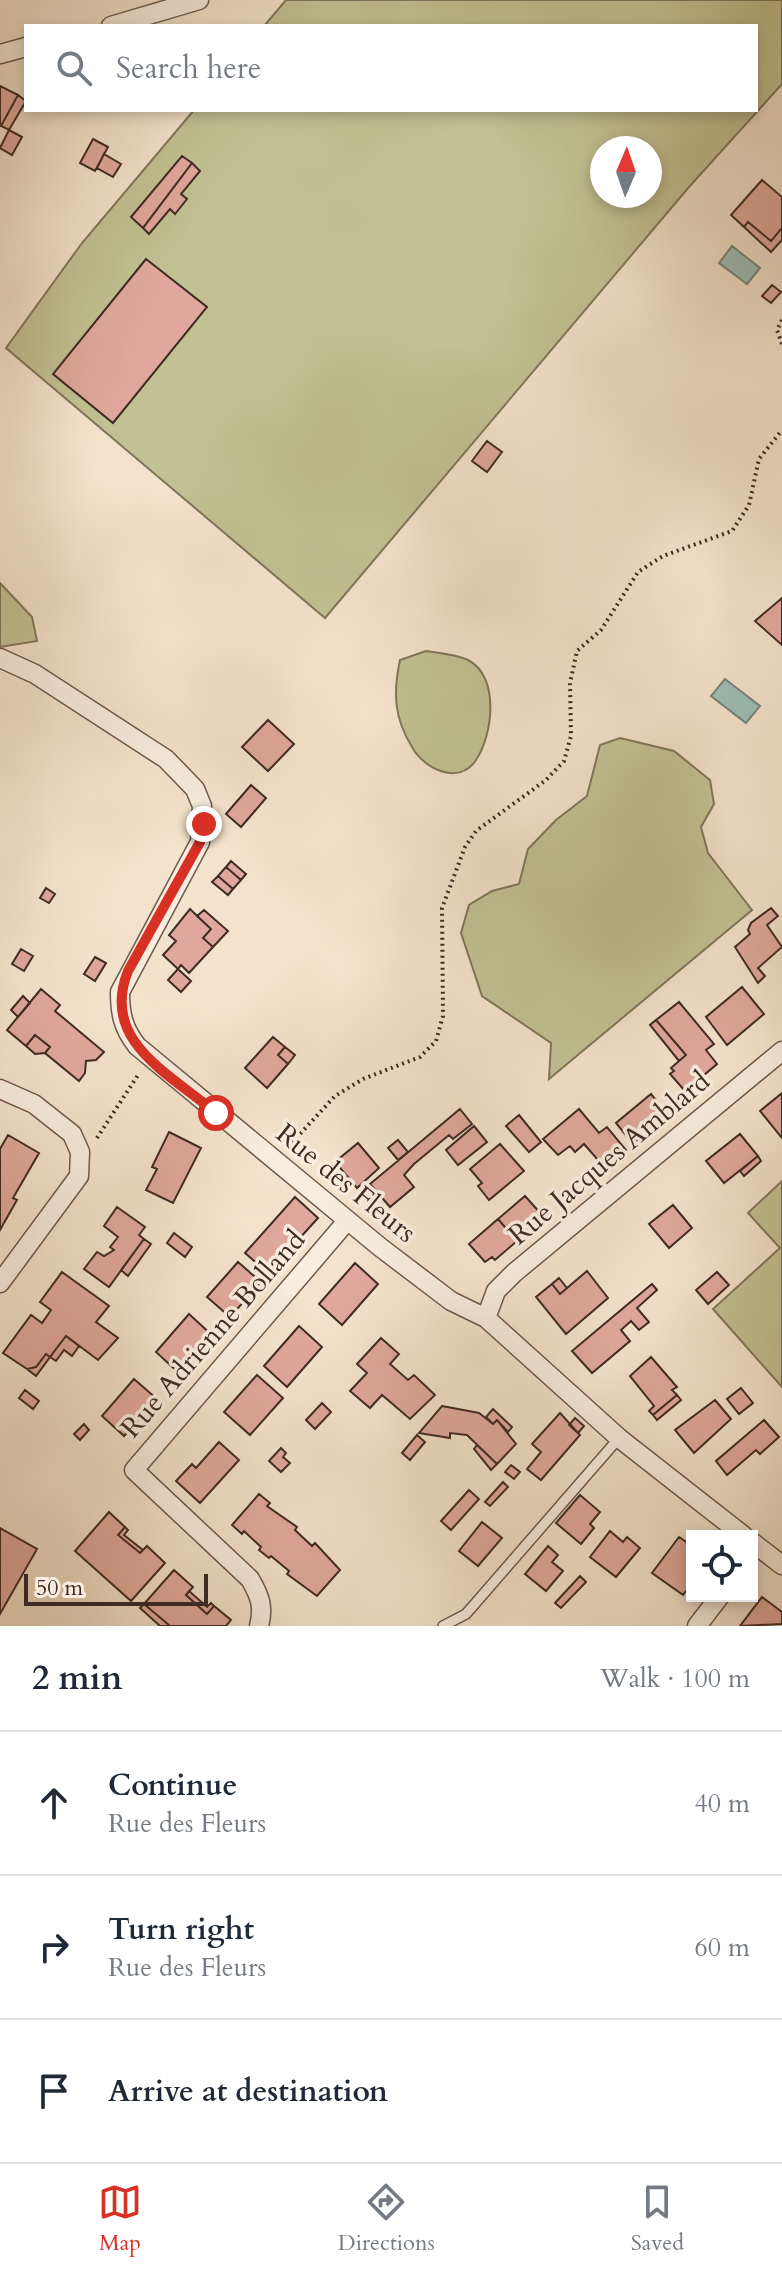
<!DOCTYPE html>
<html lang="en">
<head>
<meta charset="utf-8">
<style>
  :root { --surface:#fff; --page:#f2f2f3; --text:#1f2937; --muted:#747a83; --line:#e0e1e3; --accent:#d93025 }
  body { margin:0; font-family:Cardo,serif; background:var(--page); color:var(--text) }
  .controls { position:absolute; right:24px; bottom:24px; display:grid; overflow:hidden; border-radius:0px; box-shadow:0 4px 12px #0003 }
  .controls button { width:72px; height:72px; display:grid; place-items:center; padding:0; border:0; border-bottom:2px solid var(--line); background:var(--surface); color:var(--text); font:40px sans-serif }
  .compass { position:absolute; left:590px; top:136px; width:72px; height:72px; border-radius:50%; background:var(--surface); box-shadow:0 4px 12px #0003; rotate:2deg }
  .scale { position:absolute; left:24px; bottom:20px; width:184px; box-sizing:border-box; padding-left:8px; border:4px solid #402b24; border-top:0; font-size:22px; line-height:28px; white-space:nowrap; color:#402b24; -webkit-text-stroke:6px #f8edde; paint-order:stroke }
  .stop { position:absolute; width:24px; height:24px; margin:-18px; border:6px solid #d93025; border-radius:50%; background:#fff }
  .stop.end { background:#d93025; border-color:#fff; box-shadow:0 2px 8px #0008 }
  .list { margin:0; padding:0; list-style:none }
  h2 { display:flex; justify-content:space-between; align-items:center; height:104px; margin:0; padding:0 32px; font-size:34px }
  h2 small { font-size:26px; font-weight:400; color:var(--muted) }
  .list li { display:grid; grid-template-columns:52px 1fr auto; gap:24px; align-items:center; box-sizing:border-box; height:144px; padding:0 32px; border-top:2px solid var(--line) }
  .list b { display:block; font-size:30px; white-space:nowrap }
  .list p { margin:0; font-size:26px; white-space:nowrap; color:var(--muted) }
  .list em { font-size:26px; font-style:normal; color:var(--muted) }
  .icon { flex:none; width:44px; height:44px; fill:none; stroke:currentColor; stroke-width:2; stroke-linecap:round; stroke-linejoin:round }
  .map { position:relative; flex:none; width:782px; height:1626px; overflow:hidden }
  .search { position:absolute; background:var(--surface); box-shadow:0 4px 12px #0003; left:24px; right:24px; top:24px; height:88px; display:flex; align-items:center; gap:20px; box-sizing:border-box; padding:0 28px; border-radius:0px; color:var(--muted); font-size:30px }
  .sheet { height:536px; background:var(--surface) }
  nav { display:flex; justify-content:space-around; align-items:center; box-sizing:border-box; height:112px; border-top:2px solid var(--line); background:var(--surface); font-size:22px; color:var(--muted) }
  nav a { display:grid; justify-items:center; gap:4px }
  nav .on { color:var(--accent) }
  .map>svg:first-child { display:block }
  .green { fill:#c2c193; stroke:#81765c; stroke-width:2; fill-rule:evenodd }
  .water { fill:#9cbeb8; stroke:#77837d; stroke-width:2 }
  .building { fill:#e0a89c; stroke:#402b24; stroke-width:2 }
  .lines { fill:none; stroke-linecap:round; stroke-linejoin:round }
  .service-casing { stroke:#6d594e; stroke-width:12 }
  .minor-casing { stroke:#6d594e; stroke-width:21 }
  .path { stroke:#402b24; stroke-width:4; stroke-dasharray:2 4; stroke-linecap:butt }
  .service { stroke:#f8edde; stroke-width:9 }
  .minor { stroke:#f8edde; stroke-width:18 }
  .route { stroke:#d93025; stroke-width:10 }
  .labels { text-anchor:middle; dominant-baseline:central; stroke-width:7; stroke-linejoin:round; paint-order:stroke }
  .street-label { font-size:28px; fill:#402b24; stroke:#f8edde }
</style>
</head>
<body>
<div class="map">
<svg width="782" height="1626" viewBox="0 0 782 1626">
  <rect width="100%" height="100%" fill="#f4e3cc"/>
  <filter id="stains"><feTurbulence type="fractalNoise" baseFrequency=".0025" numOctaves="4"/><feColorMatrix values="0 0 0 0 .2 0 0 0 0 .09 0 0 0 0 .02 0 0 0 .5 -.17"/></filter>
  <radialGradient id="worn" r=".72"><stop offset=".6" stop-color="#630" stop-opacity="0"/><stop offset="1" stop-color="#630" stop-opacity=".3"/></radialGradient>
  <!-- green -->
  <path class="green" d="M286,0H782V84L689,187L325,618L6,348L82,243L194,110H756V26H264ZM602,148H650V196H602Z
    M0,583L32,617L37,641L0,647Z
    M426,651C439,653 456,654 468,660C500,676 493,735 476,760C459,786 424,769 412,747C394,718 393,693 400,660Z
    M620,738L674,751L710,780L714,804L701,827L708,853L752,910L549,1079L551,1043L482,996L461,933L469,905L492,891L519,884L528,849L556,820L587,796L600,745Z
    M782,1181V1387L713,1309L780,1248L748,1213Z"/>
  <!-- water -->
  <path class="water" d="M732,246L760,268L747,284L719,263Z
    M725,679L760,706L746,723L711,696Z"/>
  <!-- building -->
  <path class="building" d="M0,86L18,95L1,126H0Z
    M18,95L26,101L9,130L1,126Z
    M9,130L22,137L12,155L0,148Z
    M93,139L108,147L95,171L80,163Z
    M104,154L121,164L113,177L97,168Z
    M182,156L192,163L143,228L131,217Z
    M192,163L200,171L181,194L187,199L175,214L170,209L149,234L143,228Z
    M762,180L782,197V228L771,241L748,222L744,227L731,215Z
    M748,222L771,241L782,228V240L771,252L744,227Z
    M146,259L207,307L113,423L53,374Z
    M772,285L781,292L771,303L762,296Z
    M487,441L502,452L487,472L472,461Z
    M782,598V645L755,621Z
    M268,720L294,744L268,771L242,747Z
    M251,785L266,798L241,827L226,814Z
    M231,861L246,874L241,880L226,867Z
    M226,867L241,880L233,889L218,876Z
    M218,876L233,889L228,895L212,882Z
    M46,888L55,894L49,903L40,898Z
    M771,908L778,916L767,925L782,947L758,968L765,976L758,983L735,947L750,934L748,930L751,923Z
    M190,909L211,929L203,938L213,947L189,973L181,965L178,969L163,955L176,941L169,935Z
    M204,910L228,931L213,947L203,938L211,929L197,916Z
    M21,949L33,956L24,971L12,964Z
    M95,957L106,963L95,981L84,974Z
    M178,969L191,981L181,992L168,980Z
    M742,987L764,1014L727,1045L706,1017Z
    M41,989L60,1005L55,1011L104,1052L96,1060L86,1061L85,1073L79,1081L45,1053L50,1047L35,1035L26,1046L7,1030Z
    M23,996L30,1003L18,1017L11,1010Z
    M679,1002L714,1044L706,1050L717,1064L685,1091L670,1074L674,1071L671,1068L686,1055L656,1020Z
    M656,1020L686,1055L679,1061L650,1025Z
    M35,1035L50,1047L45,1053L35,1054L26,1046Z
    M273,1037L285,1047L278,1055L288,1064L267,1088L245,1068Z
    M285,1047L295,1055L288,1064L278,1055Z
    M782,1093V1138L760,1111Z
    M651,1094L668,1115L633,1144L616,1123Z
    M460,1109L472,1124L453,1139L449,1135L414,1164L404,1175L414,1187L390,1207L370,1184Z
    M579,1109L599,1133L607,1127L626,1150L604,1167L584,1144L575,1152L570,1146L558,1155L543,1139Z
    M519,1115L541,1142L529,1152L506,1126Z
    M474,1126L487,1142L458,1165L446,1150Z
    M169,1132L201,1148L173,1203L146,1190L157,1169L152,1167Z
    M740,1134L758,1156L724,1183L706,1161Z
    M8,1135L39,1153L13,1198L17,1200L0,1230V1149Z
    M398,1140L408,1152L398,1160L388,1148Z
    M358,1143L379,1168L357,1188L335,1162Z
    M500,1144L524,1171L489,1200L478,1186L482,1183L470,1169Z
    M758,1156L761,1161L744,1176L740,1171Z
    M525,1196L542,1215L535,1221L537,1224L517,1241L498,1219Z
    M295,1197L318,1218L268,1273L245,1253Z
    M673,1205L692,1228L669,1248L649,1224Z
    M117,1207L145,1227L139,1235L144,1239L109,1287L84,1269L97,1252L104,1256L114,1250L110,1247L118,1237L104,1226Z
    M498,1219L517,1241L495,1260L492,1257L485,1262L469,1244Z
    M174,1233L192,1247L185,1257L167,1243Z
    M144,1239L151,1244L128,1276L121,1270Z
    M238,1262L261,1282L230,1317L207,1297Z
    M355,1263L378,1284L342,1325L319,1304Z
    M587,1271L608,1298L566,1334L536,1297L552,1284L560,1294Z
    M62,1272L109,1306L96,1322L118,1338L98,1360L66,1336L50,1357L46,1354L36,1367L27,1369L3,1353L31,1315L42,1323L51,1310L40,1302Z
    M717,1272L729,1285L708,1304L696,1290Z
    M559,1278L567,1288L560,1294L552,1284Z
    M652,1284L657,1290L637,1308L649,1322L639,1330L631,1321L621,1330L630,1341L592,1373L572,1351Z
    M189,1314L213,1336L180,1374L156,1352Z
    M299,1326L322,1347L287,1387L264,1366Z
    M66,1336L79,1346L72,1356L64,1350L56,1361L50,1357Z
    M381,1338L399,1354L390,1364L408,1380L414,1375L435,1395L410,1419L382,1395L370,1408L350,1391L367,1373L357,1364Z
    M46,1354L50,1357L36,1376L27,1369L36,1367Z
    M651,1357L677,1387L672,1390L677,1395L653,1415L649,1411L654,1406L630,1376Z
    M257,1375L283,1398L250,1435L224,1412Z
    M134,1379L157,1399L124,1436L102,1416Z
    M741,1388L753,1403L739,1414L727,1399Z
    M25,1390L39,1401L33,1409L19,1398Z
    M677,1395L681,1400L657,1420L653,1415Z
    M715,1400L731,1419L694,1453L675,1430Z
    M322,1403L331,1412L315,1429L306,1420Z
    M442,1406L479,1413L493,1424L497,1420L516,1444L497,1464L467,1435L450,1433V1438L419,1433Z
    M493,1409L512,1427L508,1432L497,1420L493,1424L486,1417Z
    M560,1413L580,1435L541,1480L527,1469L541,1452L532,1444Z
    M575,1418L584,1426L578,1433L569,1425Z
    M764,1420L779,1437L760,1454L756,1450L727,1475L716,1461Z
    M84,1424L89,1430L80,1440L74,1434Z
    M417,1435L425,1442L410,1460L402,1453Z
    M219,1442L239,1460L200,1503L176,1481L192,1464L196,1468Z
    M477,1445L497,1464L491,1470L474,1449Z
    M281,1448L286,1453L283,1457L290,1463L281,1472L269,1461Z
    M511,1465L520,1472L514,1479L505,1472Z
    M503,1482L508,1487L490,1506L485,1502Z
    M469,1490L479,1499L451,1530L441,1521Z
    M259,1494L270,1503L267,1506L297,1527L295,1530L312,1546L315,1543L340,1570L317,1596L287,1574L289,1571L271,1556L269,1558L259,1550L261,1547L244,1531L242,1534L232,1525Z
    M580,1495L600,1512L590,1524L594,1528L581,1544L556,1523Z
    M109,1512L125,1527L118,1535L140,1553L147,1546L165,1563L131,1601L75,1551Z
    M482,1522L502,1538L478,1566L459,1551Z
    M125,1527L128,1530L124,1535L143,1550L140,1553L118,1535Z
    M0,1528L37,1549L0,1614Z
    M610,1531L623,1542L627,1537L640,1548L616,1577L590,1557Z
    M679,1537L692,1546V1584L683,1595L652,1573Z
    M548,1546L558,1555L552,1562L563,1571L546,1591L525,1574Z
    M174,1570L193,1587L186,1595L207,1614L214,1606L231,1620L226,1626H170L144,1604Z
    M580,1576L586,1582L561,1608L555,1603Z
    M189,1591L207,1607L211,1603L214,1606L207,1614L186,1595Z
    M762,1597L782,1612V1624L740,1626Z
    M144,1604L170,1626H160L140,1608Z"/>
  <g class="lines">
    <!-- service casing -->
    <g class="service-casing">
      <path id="service" d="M443,1626L466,1614L619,1438"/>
    </g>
    <!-- minor casing -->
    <g class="minor-casing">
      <path id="minor" d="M111,26L199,0
        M0,54L26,47
        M0,658L35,674L166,759L195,789L202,806L200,842L120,992C120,1014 123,1028 137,1046L380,1247L451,1301L486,1318L619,1438L744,1536
        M0,1089L34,1104L72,1134L80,1152L79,1176L0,1283
        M486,1318L496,1291L514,1273L782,1051
        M752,1542L782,1565
        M259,1626C264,1607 260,1596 250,1579L134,1470L347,1221
        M697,1626L720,1596"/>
    </g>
    <!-- path -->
    <path class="path" d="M782,320L777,330L782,344
      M97,1138L138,1075
      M288,1147L335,1096L363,1079L420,1057L436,1041L443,1016L442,908L465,847L476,831L546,780L564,761L571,736L570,683L577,651L601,630L638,572L663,556L732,531L749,505L759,459L782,430"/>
    <!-- service -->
    <use href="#service" class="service"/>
    <!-- minor -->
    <use href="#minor" class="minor"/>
  </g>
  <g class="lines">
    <!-- route -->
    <path class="route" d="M204,824L200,842L128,971C100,1041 169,1073 216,1113"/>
  </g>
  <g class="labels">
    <!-- street labels -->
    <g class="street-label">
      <text transform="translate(609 1158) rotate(-40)">Rue Jacques Amblard</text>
      <text transform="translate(346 1183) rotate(39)">Rue des Fleurs</text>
      <text transform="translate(213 1334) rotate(-49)">Rue Adrienne Bolland</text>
    </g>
  </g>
  <rect width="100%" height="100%" filter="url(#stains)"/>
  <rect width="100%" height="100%" fill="url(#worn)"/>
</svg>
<div class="controls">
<button><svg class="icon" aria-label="locate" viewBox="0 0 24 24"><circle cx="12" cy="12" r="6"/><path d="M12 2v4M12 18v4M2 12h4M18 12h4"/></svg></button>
</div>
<svg class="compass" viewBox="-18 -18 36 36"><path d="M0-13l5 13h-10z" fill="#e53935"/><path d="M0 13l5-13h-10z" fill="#747a83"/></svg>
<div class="scale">50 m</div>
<div class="stop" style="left:216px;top:1113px"></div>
<div class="stop end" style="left:204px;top:824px"></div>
<div class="search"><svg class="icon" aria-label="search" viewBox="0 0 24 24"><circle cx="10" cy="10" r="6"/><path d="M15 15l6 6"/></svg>Search here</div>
</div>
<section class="sheet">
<h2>2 min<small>Walk · 100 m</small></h2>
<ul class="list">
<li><svg class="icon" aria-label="ahead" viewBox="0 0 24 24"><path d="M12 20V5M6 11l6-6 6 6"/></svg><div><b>Continue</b><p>Rue des Fleurs</p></div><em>40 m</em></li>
<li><svg class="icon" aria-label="right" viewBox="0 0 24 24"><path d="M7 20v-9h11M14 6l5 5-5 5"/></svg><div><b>Turn right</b><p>Rue des Fleurs</p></div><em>60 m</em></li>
<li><svg class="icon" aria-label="arrive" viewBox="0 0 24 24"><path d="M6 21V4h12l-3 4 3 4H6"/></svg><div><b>Arrive at destination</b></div></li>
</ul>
</section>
<nav>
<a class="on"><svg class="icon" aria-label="map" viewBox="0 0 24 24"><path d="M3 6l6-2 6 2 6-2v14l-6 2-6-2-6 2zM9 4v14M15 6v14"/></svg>Map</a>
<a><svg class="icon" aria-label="directions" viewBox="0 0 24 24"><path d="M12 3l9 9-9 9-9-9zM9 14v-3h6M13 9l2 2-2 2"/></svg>Directions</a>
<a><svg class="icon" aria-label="saved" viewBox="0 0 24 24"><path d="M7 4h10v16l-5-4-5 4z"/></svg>Saved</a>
</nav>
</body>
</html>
